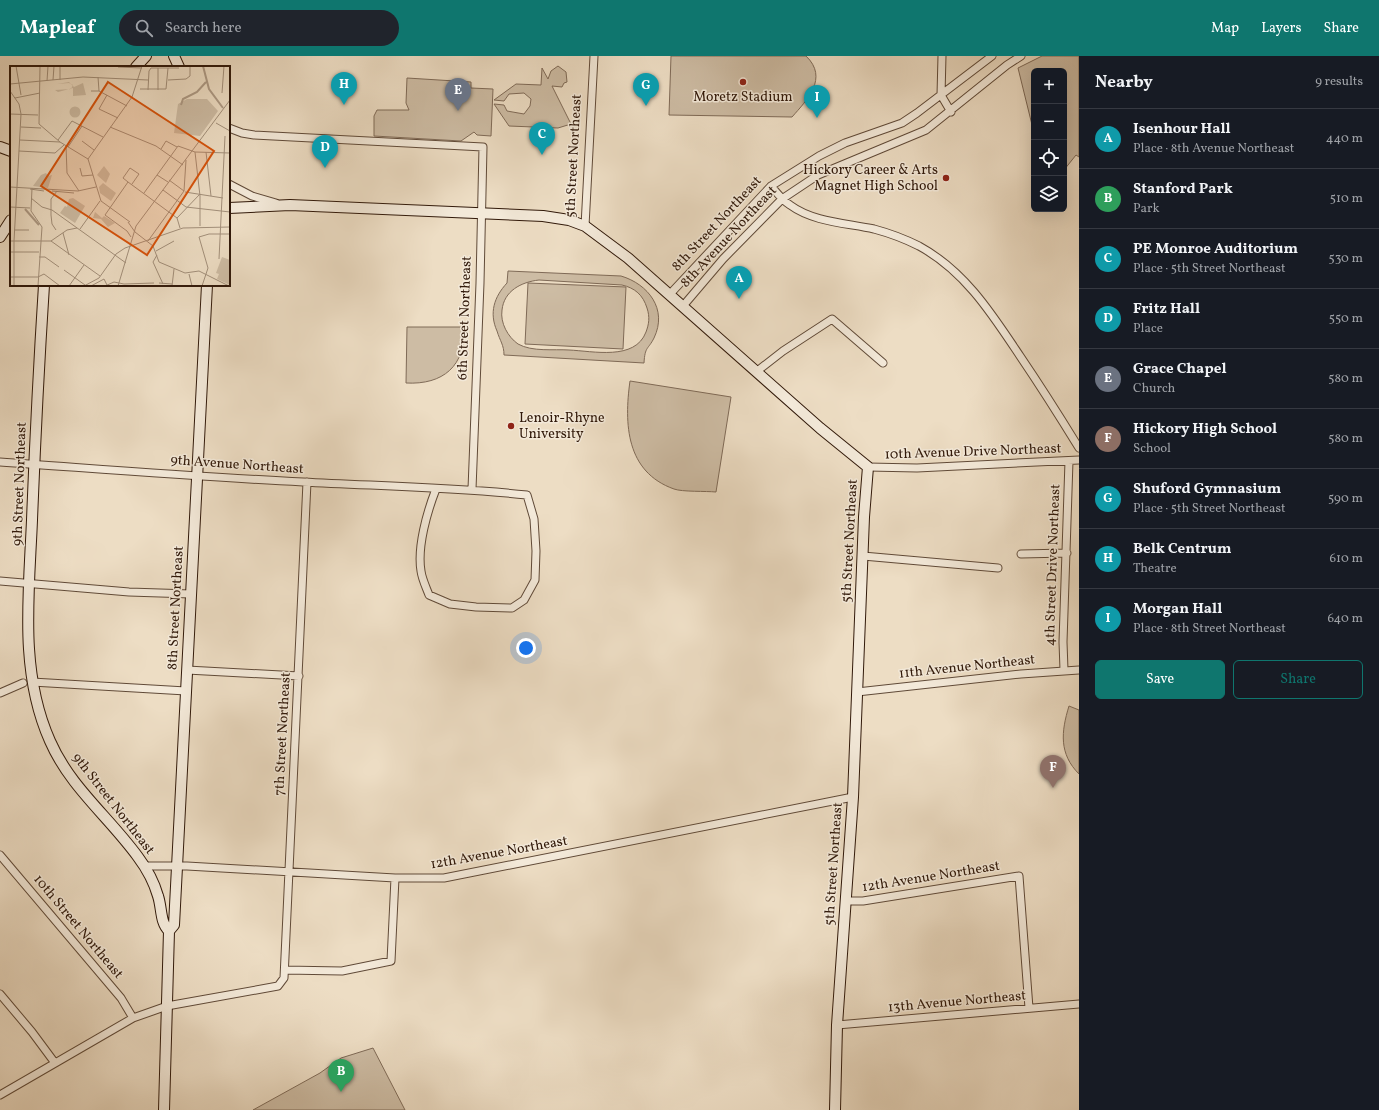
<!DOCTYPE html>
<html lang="en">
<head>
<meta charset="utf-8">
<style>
  :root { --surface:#171b24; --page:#20242c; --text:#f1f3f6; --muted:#9ea1a6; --line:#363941; --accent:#0f766e }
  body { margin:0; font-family:Vollkorn,serif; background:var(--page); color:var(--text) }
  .controls { position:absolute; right:12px; top:12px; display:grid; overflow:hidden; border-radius:6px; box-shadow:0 4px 16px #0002 }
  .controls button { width:36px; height:36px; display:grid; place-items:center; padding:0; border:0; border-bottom:1px solid var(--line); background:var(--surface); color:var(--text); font:20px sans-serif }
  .you { position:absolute; left:526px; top:592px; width:14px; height:14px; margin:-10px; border:3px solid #fff; border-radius:50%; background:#1a73e8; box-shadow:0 0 0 6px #1a73e833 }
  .badge { display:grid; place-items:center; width:26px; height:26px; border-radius:50%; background:var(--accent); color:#fff; font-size:13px; font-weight:700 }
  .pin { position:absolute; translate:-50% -33px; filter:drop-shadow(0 1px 2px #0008) }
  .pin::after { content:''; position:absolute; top:21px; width:14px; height:12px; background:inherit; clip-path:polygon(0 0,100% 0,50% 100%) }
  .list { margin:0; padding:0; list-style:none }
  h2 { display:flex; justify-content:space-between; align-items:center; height:52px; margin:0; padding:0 16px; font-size:17px }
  h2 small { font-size:13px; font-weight:400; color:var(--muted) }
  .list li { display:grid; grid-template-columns:26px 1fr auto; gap:12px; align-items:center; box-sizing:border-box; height:60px; padding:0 16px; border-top:1px solid var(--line) }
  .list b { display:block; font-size:15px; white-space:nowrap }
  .list p { margin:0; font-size:13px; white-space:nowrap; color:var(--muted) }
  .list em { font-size:13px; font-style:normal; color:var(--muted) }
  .actions { display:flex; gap:8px; padding:12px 16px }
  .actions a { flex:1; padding:9px 0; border:1px solid var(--accent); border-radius:6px; text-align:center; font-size:14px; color:var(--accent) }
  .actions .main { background:var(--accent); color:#fff }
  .icon { flex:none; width:22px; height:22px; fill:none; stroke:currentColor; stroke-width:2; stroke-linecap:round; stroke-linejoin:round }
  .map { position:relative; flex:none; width:1079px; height:1054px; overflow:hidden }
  header { display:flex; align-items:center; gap:24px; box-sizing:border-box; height:56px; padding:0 20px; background:var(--accent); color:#fff }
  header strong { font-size:19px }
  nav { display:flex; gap:22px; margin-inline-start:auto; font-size:14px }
  .search { width:280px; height:36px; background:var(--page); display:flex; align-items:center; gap:10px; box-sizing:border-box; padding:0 14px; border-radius:22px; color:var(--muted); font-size:15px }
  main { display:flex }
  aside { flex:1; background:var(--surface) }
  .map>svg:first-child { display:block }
  .green { fill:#cdbca4; stroke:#7f6a57; fill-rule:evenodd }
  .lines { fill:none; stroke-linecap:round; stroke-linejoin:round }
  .street-casing { stroke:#604a38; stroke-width:9 }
  .secondary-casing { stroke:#31190a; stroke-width:12 }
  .street { stroke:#f3e9d9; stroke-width:7 }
  .secondary { stroke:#f3e9d9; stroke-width:10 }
  .poi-dot { fill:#8f2418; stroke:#f3e9d9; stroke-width:1.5 }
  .labels { text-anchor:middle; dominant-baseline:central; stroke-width:3; stroke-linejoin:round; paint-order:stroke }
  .poi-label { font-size:14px; fill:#31190a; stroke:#f3e9d9 }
  .street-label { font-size:14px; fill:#31190a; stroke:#f3e9d9 }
  .inset-river { fill:none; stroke:#ad9a85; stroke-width:2 }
  .inset-road { fill:none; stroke:#a28f7a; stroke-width:1 }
  .view { fill:#d6530c; fill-opacity:0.15; stroke:#d6530c; stroke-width:2 }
  .inset-edge { fill:none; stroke:#31190a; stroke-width:2 }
</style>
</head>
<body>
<header>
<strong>Mapleaf</strong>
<div class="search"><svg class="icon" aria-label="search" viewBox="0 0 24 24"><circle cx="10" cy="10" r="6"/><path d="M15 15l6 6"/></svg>Search here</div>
<nav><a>Map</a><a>Layers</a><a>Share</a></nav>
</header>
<main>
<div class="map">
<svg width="1079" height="1054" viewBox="0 0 1079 1054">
  <rect width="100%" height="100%" fill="#edddc4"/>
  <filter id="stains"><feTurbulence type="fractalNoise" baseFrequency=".005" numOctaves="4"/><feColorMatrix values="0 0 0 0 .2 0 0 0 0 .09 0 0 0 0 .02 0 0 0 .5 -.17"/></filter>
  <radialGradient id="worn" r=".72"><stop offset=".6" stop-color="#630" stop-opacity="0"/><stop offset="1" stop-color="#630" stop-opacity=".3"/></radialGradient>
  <!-- green -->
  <path class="green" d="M671,0H806C829,22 807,44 792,61L669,59Z
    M1042,0H1079V101L1076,99L1064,114V15H1034V77L1018,12Z
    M558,10L566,16L567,26L564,27L562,31L552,30L571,68L558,72L509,70L494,48L504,49L507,55L524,58L530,50L531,43L524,37L509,38L504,45L494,44L516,28L541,29L542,12L548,23L551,15Z
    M407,22L471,26V32L493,33L491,80L477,79L474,76L461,85L374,80V60L377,54H409L406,47Z
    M508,215L621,220C648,228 668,253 654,282C648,294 645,290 644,307L504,299C504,289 500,285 497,275C489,257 494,241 507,227ZM539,224L622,229C635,232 643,239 647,252C650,261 649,268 646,276C635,305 593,295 569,294C554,293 532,296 518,288C508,281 500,267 502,254C504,235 521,226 539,224Z
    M528,227L626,231L623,293L525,288Z
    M407,271H464C466,310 443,329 406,327Z
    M630,325L731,341L716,436C706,435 682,436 674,433C626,416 624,368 630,325Z
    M1069,650L1079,654V718C1059,698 1061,676 1069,650Z
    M373,992L405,1054H253L320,1017L341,1002Z"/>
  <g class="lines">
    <!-- street casing -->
    <g class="street-casing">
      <path id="street" d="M942,0L941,39L951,56
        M229,72L242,77L254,79L483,91L480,227L472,433
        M229,128L252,140L276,147
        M771,130C777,137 782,144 790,149C813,166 846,167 874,173C889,177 905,183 919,190C965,215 992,258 1020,300C1041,331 1060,361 1079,392
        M585,170L594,0
        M670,238L771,130L819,100L845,87L902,67L917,57L992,0
        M683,250L723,203L782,143L818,119L926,74L1007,9L1021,0
        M756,316L783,295L832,263L883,307
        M0,406C101,413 202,421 303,426C377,430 452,431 527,439L534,463L536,495L535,524L524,544L512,552L476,551L450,548L429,539C426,531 422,523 421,515C417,491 427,456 436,433
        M868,411L917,412L1079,404
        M1021,498L1067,497
        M863,500L998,512
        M0,525L129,536L191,538
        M187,614L299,620
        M1064,614L1063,586L1069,405
        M32,626L186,635
        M857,636L1021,618L1079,614
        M0,637L23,627
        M0,799L121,942L133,962
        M144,810H187L395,822H444L853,741
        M846,845H863L1019,820L1029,952
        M285,914L342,915L391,905L395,822
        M0,938L32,976L55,1007
        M837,969L1079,948
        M0,1039L133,962L167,950L278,930L284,922L307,426"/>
    </g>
    <!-- secondary casing -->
    <g class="secondary-casing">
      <path id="secondary" d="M174,0L179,11
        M136,11L146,0
        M0,91L11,95
        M229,152L290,149L543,160L569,164L585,170L628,202L820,372L868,411L864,461L853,741L837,969L835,1054
        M0,181L11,164
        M44,229C39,307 35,386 32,464C29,538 19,616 50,685C70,731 109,761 138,801C147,813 154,826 158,840C162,852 160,867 169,875
        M169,875L174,869L207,229
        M164,1054L169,875"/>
    </g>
    <!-- street -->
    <use href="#street" class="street"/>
    <!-- secondary -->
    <use href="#secondary" class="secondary"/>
  </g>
  <!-- markers -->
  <g class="poi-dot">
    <circle cx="743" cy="26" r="4"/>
    <circle cx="946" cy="122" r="4"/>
    <circle cx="511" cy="370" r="4"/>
  </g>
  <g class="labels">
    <!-- poi labels -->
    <g class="poi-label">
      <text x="743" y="41">Moretz Stadium</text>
      <text x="938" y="114" text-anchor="end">Hickory Career &amp; Arts<tspan x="938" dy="16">Magnet High School</tspan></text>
      <text x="519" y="362" text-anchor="start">Lenoir-Rhyne<tspan x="519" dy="16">University</tspan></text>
    </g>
    <!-- street labels -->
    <g class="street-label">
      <text transform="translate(574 100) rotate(-87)">5th Street Northeast</text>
      <text transform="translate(717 168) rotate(-47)">8th Street Northeast</text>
      <text transform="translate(729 181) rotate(-47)">8th Avenue Northeast</text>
      <text transform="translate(465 262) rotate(-88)">6th Street Northeast</text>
      <text transform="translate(973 396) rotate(-2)">10th Avenue Drive Northeast</text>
      <text transform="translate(237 409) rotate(4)">9th Avenue Northeast</text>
      <text transform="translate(20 428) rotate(-88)">9th Street Northeast</text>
      <text transform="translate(850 485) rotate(-87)">5th Street Northeast</text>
      <text transform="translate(1053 509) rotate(-88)">4th Street Drive Northeast</text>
      <text transform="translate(176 552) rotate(-87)">8th Street Northeast</text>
      <text transform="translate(967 611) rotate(-6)">11th Avenue Northeast</text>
      <text transform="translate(283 678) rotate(-87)">7th Street Northeast</text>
      <text transform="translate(113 748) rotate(52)">9th Street Northeast</text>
      <text transform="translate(499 797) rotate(-10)">12th Avenue Northeast</text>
      <text transform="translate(834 808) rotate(-86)">5th Street Northeast</text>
      <text transform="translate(931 821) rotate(-9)">12th Avenue Northeast</text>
      <text transform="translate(78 871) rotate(50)">10th Street Northeast</text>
      <text transform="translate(957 946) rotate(-5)">13th Avenue Northeast</text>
    </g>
  </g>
  <!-- overview -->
  <g transform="translate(10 10)">
    <rect width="220" height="220" fill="#edddc4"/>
    <path d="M59,16L64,21L73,17L76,29L63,30V22L48,26L45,24L47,18ZM59,17L63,19L61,23L45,24L47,18ZM177,33H197L208,45L190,70L164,67L168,38ZM59.5 46a5.5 5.5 0 1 1 11 0a5.5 5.5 0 1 1-11 0ZM94,100L100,108L96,117L87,109ZM36,107L38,110L42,109L38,122L23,120L31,109ZM93,117L106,127L101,135L90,127L89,121ZM63,132L75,140L65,157L50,147L55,140L57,141L59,133ZM85,146L92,152L94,150L105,157L98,161L91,153L83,152ZM212,191L220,194V219L207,213L209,208L206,207Z" fill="#cdbca4" fill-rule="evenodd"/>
    <path class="inset-river" d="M193,0L199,23L213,42M171,39L173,33L187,26L196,16M15,143L29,159"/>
    <path class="inset-road" d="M6,0L11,29M30,0L29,58L50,76L78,93M108,1L132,2M141,2H169M88,11L89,25M43,14L44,0M50,14V0M158,14L176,13L180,10V0M37,15L38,0M0,18L73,11L138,14M130,23H156L158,2M138,24L139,5L141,2M148,24V2M0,25L9,38L11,48L4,175V220M81,25H89L117,40M212,27L214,0M97,29L89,43L108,52M5,32L30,27M0,48L28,49M206,57L220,65M11,61L31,62M100,61L146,80L173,99M10,74L50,76M48,74L62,55L93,71M72,75L84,84M56,80L57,107L69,125M58,81L72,60M151,83L156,75L167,81M9,85L45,87L54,79M185,86L190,130V160M196,86L201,130M78,93L122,31L132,0M78,93L91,135L120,156M70,102L72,110L83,109M147,109L158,116M159,114L174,125M118,116L95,149L117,165L121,171M122,118L129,108L120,102L113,112L118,116L167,152L170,162M0,121L68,125L86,121M22,122L21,145L32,161L28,220M20,123L34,125M153,124L176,141L220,146M42,125L64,127M175,126L213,132M134,127L168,80L185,86L220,87M21,132L32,141L42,144L116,197M0,141L20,142M167,152L190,128M118,156L125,166L143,180L149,196L175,207L189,205L219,220M70,163L90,135M4,164H19M46,164L42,158L41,149V133L47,125M53,167L59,189M0,175H41L90,210M41,175L57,164L67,162M138,175L174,125L176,94M146,185L164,175M0,186H29M147,189L143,196L153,218M29,191H35L49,201M209,193L215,70M54,204L75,219M179,208L182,220M0,211H28L34,208L50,220M149,217L162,218M59,220L74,199M74,220L89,212L106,188L115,182L173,162L220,161M81,220L94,213L97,219M95,220L104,216L114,218L144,217M108,220L126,160L220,34M162,220L164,203M192,220L198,202L189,171L199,168H220"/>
    <path class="view" d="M98,16L204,85L137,189L31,120Z"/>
    <rect width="220" height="220" class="inset-edge"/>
  </g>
  <rect width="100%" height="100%" filter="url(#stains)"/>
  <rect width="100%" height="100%" fill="url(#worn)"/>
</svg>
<div class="controls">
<button>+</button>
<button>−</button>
<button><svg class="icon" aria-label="locate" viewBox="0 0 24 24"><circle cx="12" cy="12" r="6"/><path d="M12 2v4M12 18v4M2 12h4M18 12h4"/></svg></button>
<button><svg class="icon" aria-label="layers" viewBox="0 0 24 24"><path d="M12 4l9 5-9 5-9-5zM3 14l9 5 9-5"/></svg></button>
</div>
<div class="you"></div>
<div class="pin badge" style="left:739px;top:243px;background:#0f9aa8">A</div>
<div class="pin badge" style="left:341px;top:1036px;background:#2e9e5b">B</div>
<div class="pin badge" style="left:542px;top:99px;background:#0f9aa8">C</div>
<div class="pin badge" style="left:325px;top:112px;background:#0f9aa8">D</div>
<div class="pin badge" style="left:458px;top:55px;background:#6b7280">E</div>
<div class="pin badge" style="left:1053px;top:732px;background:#8d6e63">F</div>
<div class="pin badge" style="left:646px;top:50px;background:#0f9aa8">G</div>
<div class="pin badge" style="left:344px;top:49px;background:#0f9aa8">H</div>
<div class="pin badge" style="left:817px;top:62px;background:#0f9aa8">I</div>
</div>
<aside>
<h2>Nearby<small>9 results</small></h2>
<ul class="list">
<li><span class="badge" style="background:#0f9aa8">A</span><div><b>Isenhour Hall</b><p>Place · 8th Avenue Northeast</p></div><em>440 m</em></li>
<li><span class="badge" style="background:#2e9e5b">B</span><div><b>Stanford Park</b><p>Park</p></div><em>510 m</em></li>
<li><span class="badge" style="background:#0f9aa8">C</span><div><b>PE Monroe Auditorium</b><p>Place · 5th Street Northeast</p></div><em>530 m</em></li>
<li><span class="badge" style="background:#0f9aa8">D</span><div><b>Fritz Hall</b><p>Place</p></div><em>550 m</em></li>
<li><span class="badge" style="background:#6b7280">E</span><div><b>Grace Chapel</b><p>Church</p></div><em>580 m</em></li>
<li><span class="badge" style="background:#8d6e63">F</span><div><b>Hickory High School</b><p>School</p></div><em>580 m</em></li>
<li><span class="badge" style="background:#0f9aa8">G</span><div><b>Shuford Gymnasium</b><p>Place · 5th Street Northeast</p></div><em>590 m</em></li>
<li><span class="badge" style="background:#0f9aa8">H</span><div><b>Belk Centrum</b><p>Theatre</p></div><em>610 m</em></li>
<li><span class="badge" style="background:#0f9aa8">I</span><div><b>Morgan Hall</b><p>Place · 8th Street Northeast</p></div><em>640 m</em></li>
</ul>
<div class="actions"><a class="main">Save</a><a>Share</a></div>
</aside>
</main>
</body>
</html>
